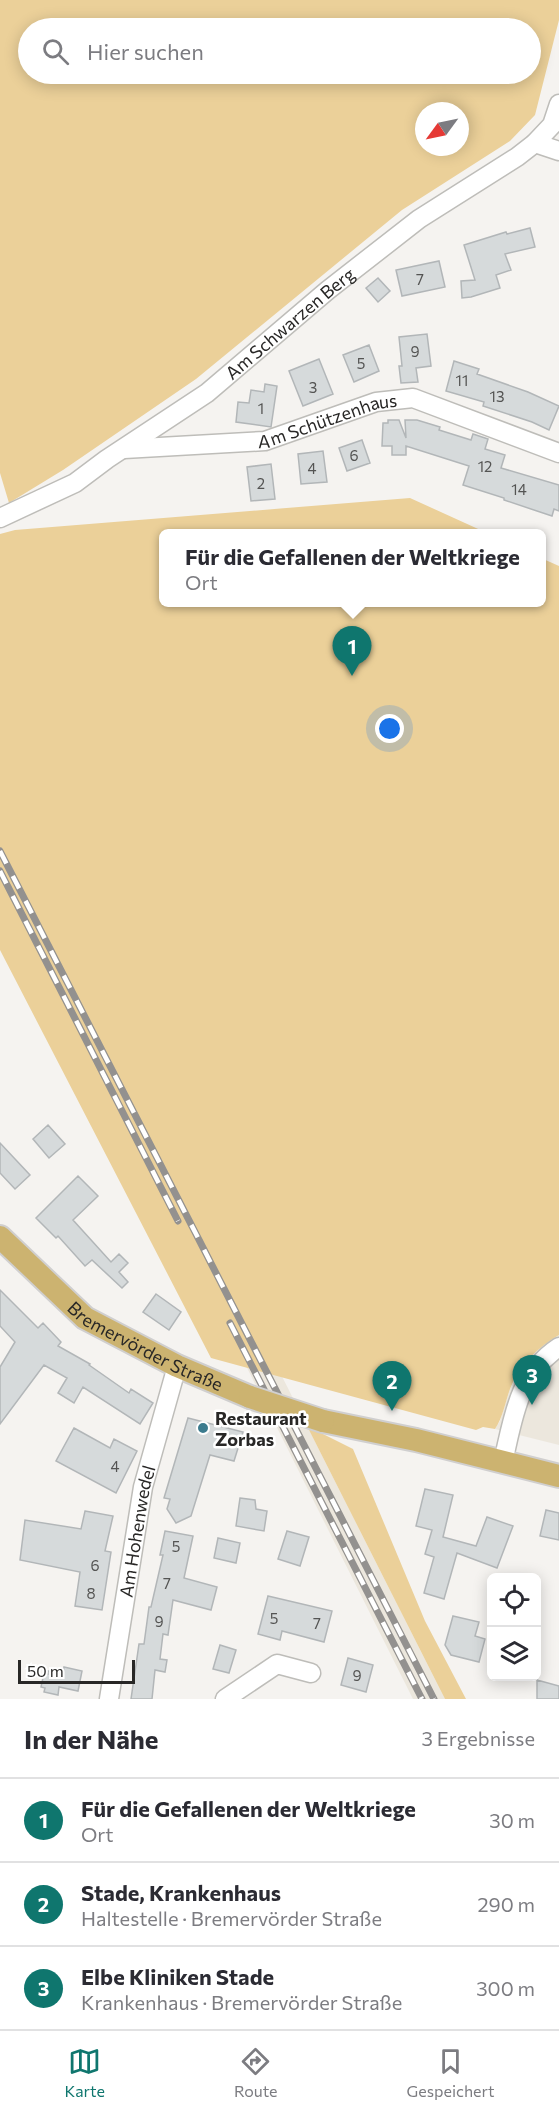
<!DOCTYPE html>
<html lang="de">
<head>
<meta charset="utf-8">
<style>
  :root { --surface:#fff; --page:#f2f2f3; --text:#2b2b33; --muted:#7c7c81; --line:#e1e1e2; --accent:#0f766e }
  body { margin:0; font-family:Commissioner,sans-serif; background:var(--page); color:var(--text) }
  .controls { position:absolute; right:18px; bottom:18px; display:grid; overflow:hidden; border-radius:9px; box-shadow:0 3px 15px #0003 }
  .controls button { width:54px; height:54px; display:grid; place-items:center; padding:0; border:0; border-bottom:2px solid var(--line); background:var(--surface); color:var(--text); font:30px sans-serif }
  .compass { position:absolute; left:415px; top:102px; width:54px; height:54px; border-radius:50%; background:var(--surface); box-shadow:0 3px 15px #0003; rotate:237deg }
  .scale { position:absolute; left:18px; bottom:15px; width:117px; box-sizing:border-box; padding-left:6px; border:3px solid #282726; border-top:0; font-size:16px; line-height:21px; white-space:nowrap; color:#282726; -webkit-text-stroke:4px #fff; paint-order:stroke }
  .you { position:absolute; left:390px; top:729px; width:21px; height:21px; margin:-15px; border:4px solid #fff; border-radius:50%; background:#1a73e8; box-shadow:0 0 0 9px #1a73e833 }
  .badge { display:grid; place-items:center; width:39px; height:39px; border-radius:50%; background:var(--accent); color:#fff; font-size:20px; font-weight:700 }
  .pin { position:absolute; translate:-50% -50px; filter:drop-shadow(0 2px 3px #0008) }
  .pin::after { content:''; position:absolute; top:32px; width:21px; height:18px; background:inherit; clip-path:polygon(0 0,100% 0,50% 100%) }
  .popup { position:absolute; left:159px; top:529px; width:387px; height:78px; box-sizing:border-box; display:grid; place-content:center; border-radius:9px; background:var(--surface); filter:drop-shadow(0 2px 4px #0005); font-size:20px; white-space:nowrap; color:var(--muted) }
  .popup b { font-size:22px; color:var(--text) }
  .popup::after { content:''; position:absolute; left:50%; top:100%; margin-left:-12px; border:12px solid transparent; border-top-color:var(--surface) }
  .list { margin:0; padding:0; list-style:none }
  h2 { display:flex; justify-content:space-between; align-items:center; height:78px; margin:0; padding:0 24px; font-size:26px }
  h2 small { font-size:20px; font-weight:400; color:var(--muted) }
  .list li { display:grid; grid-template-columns:39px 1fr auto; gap:18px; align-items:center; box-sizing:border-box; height:84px; padding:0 24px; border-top:2px solid var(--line) }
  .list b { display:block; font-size:22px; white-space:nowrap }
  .list p { margin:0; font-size:20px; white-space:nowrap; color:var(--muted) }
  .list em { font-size:20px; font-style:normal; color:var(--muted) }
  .icon { flex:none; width:33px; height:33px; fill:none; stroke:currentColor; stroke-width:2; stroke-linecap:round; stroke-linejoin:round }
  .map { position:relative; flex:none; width:559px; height:1699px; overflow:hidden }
  .search { position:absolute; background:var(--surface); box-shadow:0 3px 15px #0003; left:18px; right:18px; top:18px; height:66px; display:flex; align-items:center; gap:15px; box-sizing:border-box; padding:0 21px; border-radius:33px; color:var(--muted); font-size:22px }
  .sheet { height:330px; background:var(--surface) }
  nav { display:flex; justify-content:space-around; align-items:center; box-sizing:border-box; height:84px; border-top:2px solid var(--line); background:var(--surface); font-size:16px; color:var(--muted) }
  nav a { display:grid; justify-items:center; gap:3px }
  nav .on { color:var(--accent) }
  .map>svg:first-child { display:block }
  .built { fill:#ece7dd }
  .green { fill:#ebd099; fill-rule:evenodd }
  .building { fill:#d6dadb; stroke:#b2b6b8; stroke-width:1.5 }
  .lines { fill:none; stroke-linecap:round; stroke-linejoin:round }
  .minor-casing { stroke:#bebdb9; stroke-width:21 }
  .major-casing { stroke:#d0cfcf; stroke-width:26 }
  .minor { stroke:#fff; stroke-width:18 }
  .major { stroke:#ccb370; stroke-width:22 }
  .rail-casing { stroke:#93918f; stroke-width:7 }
  .rail { stroke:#fff; stroke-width:4.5; stroke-dasharray:14; stroke-linecap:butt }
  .major-bridge-casing { stroke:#d0cfcf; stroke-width:26; stroke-linecap:butt }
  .major-bridge { stroke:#ccb370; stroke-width:22 }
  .poi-dot { fill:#3b7b8e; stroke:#fff; stroke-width:2 }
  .labels { text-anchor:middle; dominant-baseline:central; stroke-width:5; stroke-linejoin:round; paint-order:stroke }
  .number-label { font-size:15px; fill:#545453 }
  .street-label { font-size:18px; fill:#282726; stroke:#fff }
  .poi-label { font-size:18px; font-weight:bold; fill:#282726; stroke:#fff; text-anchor:start }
</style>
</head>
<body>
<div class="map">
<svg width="559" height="1699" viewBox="0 0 559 1699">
  <rect width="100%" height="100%" fill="#f5f3f0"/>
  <!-- built -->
  <path class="built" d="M0,821L63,943L445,1699H413L40,955Z
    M559,1335V1445L495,1429L500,1421L510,1389L522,1366L542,1345Z"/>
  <!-- green -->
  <path class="green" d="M0,0H559V20L535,115L510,141L402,210L196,379L63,470L9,503L0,473ZM530,28V74H28V28ZM424,111H460V147H424Z
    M410,498L487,533L163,534V602H541V558L559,566V1335C537,1348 519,1365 510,1389C505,1403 503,1417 495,1429L483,1427L476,1430L211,1358L0,950V534L15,530Z
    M307,1426L353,1449L425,1621L466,1699H445Z"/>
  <!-- building -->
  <path class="building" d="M530,228L535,247L505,254L511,270L496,275L500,288L471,297L462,298L461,281L475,280L464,245L506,232L507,234Z
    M439,261L445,287L402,296L396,270Z
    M378,278L390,291L378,302L366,288Z
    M427,334L431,366L416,368L418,382L401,383L399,366H402L399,337Z
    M369,345L379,371L354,382L343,355Z
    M319,359L333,394L303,406L289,371Z
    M454,361L479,369L477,374L528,392L559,406L549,430L532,422L483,406L484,402L446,391Z
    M265,384L277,386L271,427L236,422L238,402L249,403L251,390L264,392Z
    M388,420H399L406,438L405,420H417L440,427L439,430L471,440L473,434L488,439L485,449L505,455L501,468L559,485V511L554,509L552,516L504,500V498L463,485L469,466L406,446V455H392V446H382L383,423H388Z
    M362,440L370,463L347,471L339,448Z
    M323,451L327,482L301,484L298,454Z
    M271,464L275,499L251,501L247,467Z
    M48,1125L65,1144L49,1158L33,1139Z
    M0,1143L30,1175L15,1189L0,1173Z
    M78,1176L98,1196L73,1220L111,1262L119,1254L128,1263L119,1272L128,1282L122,1288L92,1260L85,1266L58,1236L56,1238L36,1218Z
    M0,1290L38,1328L43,1323L61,1342L58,1346L90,1364L89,1365L129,1393L131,1389L153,1403L140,1424L83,1387L74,1403L58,1393L67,1378L44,1365L0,1424V1367L15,1342L0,1326Z
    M156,1294L181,1312L169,1330L143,1312Z
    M188,1418L243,1432L234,1461L210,1455L191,1516L176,1523L167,1509L170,1499L164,1498Z
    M74,1428L110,1448L114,1439L137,1451L116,1493L56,1461Z
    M425,1489L453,1495L443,1537L476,1546L487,1517L513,1526L497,1568L457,1553L444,1599L424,1593L434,1557L425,1554L432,1530L416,1526Z
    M240,1498L255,1500L256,1509L267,1511L264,1531L236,1526Z
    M546,1510L559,1513V1540L540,1536Z
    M85,1511L113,1516L105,1551L111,1552L102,1610L75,1606L80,1572L20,1560L25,1520L81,1529Z
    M165,1531L193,1536L184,1578L217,1587L211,1610L173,1600L168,1635L163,1634L160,1659L167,1660L165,1672L155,1670L152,1699H131L139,1644H144L149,1607H151L163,1555H160Z
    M287,1531L309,1537L300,1566L278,1559Z
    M218,1538L240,1543L236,1563L214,1558Z
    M268,1596L332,1611L324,1642L282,1631L280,1640L258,1634Z
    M453,1616L479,1622L475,1636L485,1639L479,1662L451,1655L445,1645Z
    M220,1645L236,1650L229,1673L213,1669Z
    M348,1658L373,1665L366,1692L341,1685Z
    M64,1667L82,1671L78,1691L59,1687L58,1695L44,1692L45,1688L41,1687L44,1673L48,1674V1671L63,1674Z
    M537,1680L559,1686V1699H537Z"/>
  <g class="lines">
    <!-- minor casing -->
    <g class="minor-casing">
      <g id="minor">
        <path d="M535,143L559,151"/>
        <path id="s1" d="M124,449L265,441L376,402L413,398L559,453"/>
        <path id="s2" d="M0,518L75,483L107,459L207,393L328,290L419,219L517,157L535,143L552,125L559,104"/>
        <path d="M503,1462C513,1419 518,1374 559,1347"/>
        <path id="s3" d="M109,1699L143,1487L177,1366"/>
        <path d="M225,1699L277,1664L311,1673"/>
      </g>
    </g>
    <!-- major casing -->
    <g class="major-casing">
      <g id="major">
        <path id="s4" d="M0,1237L85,1318L177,1366L250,1397"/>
        <path d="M323,1421L416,1440L559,1476"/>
      </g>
    </g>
    <!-- minor -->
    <use href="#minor" class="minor"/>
    <!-- major -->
    <use href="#major" class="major"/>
    <!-- rail casing -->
    <g class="rail-casing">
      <path id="rail" d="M0,851L434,1699
        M0,871L178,1221
        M230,1323L422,1699"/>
    </g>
    <!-- rail -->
    <use href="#rail" class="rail"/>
    <!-- major-bridge casing -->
    <g class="major-bridge-casing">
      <path id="major-bridge" d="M250,1397L323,1421"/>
    </g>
    <!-- major-bridge -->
    <use href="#major-bridge" class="major-bridge"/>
  </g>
  <!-- markers -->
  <circle class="poi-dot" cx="203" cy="1428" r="6"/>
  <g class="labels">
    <!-- number labels -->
    <g class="number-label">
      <text x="420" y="279">7</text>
      <text x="415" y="351">9</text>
      <text x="361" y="363">5</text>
      <text x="462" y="380">11</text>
      <text x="313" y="387">3</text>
      <text x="497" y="396">13</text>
      <text x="261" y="408">1</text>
      <text x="354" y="455">6</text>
      <text x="485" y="466">12</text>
      <text x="312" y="468">4</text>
      <text x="261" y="483">2</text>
      <text x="519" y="489">14</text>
      <text x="115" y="1466">4</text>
      <text x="176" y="1546">5</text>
      <text x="95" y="1565">6</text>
      <text x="167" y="1583">7</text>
      <text x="91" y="1593">8</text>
      <text x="274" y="1618">5</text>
      <text x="159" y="1621">9</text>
      <text x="317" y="1623">7</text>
      <text x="357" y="1675">9</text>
    </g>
    <!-- street labels -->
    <g class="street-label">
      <text stroke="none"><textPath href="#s2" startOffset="351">Am Schwarzen Berg</textPath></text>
      <text stroke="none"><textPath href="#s1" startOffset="207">Am Schützenhaus</textPath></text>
      <text stroke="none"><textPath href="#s4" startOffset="184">Bremervörder Straße</textPath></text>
      <text stroke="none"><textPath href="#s3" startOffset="170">Am Hohenwedel</textPath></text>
    </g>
    <!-- poi labels -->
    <g class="poi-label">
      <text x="215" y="1418">Restaurant<tspan x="215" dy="21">Zorbas</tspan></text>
    </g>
  </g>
</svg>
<div class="controls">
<button><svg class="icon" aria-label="locate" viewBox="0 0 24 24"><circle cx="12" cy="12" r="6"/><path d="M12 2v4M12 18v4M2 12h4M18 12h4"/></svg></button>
<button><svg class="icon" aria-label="layers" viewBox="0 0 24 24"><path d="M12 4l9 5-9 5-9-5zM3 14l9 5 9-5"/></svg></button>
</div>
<svg class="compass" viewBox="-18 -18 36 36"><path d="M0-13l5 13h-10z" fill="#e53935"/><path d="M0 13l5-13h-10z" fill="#7c7c81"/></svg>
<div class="scale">50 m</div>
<div class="you"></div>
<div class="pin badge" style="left:352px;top:676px">1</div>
<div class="popup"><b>Für die Gefallenen der Weltkriege</b>Ort</div>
<div class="pin badge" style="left:392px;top:1411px">2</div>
<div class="pin badge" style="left:532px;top:1405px">3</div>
<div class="search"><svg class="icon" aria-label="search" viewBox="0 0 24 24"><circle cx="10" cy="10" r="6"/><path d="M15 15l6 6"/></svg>Hier suchen</div>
</div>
<section class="sheet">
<h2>In der Nähe<small>3 Ergebnisse</small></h2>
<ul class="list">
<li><span class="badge">1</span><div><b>Für die Gefallenen der Weltkriege</b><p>Ort</p></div><em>30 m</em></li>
<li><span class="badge">2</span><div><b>Stade, Krankenhaus</b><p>Haltestelle · Bremervörder Straße</p></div><em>290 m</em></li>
<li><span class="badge">3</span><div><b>Elbe Kliniken Stade</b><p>Krankenhaus · Bremervörder Straße</p></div><em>300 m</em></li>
</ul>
</section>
<nav>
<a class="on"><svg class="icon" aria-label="map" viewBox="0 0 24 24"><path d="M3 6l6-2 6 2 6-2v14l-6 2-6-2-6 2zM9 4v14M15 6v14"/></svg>Karte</a>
<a><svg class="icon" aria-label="directions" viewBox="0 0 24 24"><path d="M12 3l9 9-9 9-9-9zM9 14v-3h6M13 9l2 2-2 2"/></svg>Route</a>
<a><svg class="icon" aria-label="saved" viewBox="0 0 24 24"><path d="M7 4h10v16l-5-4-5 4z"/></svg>Gespeichert</a>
</nav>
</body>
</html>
